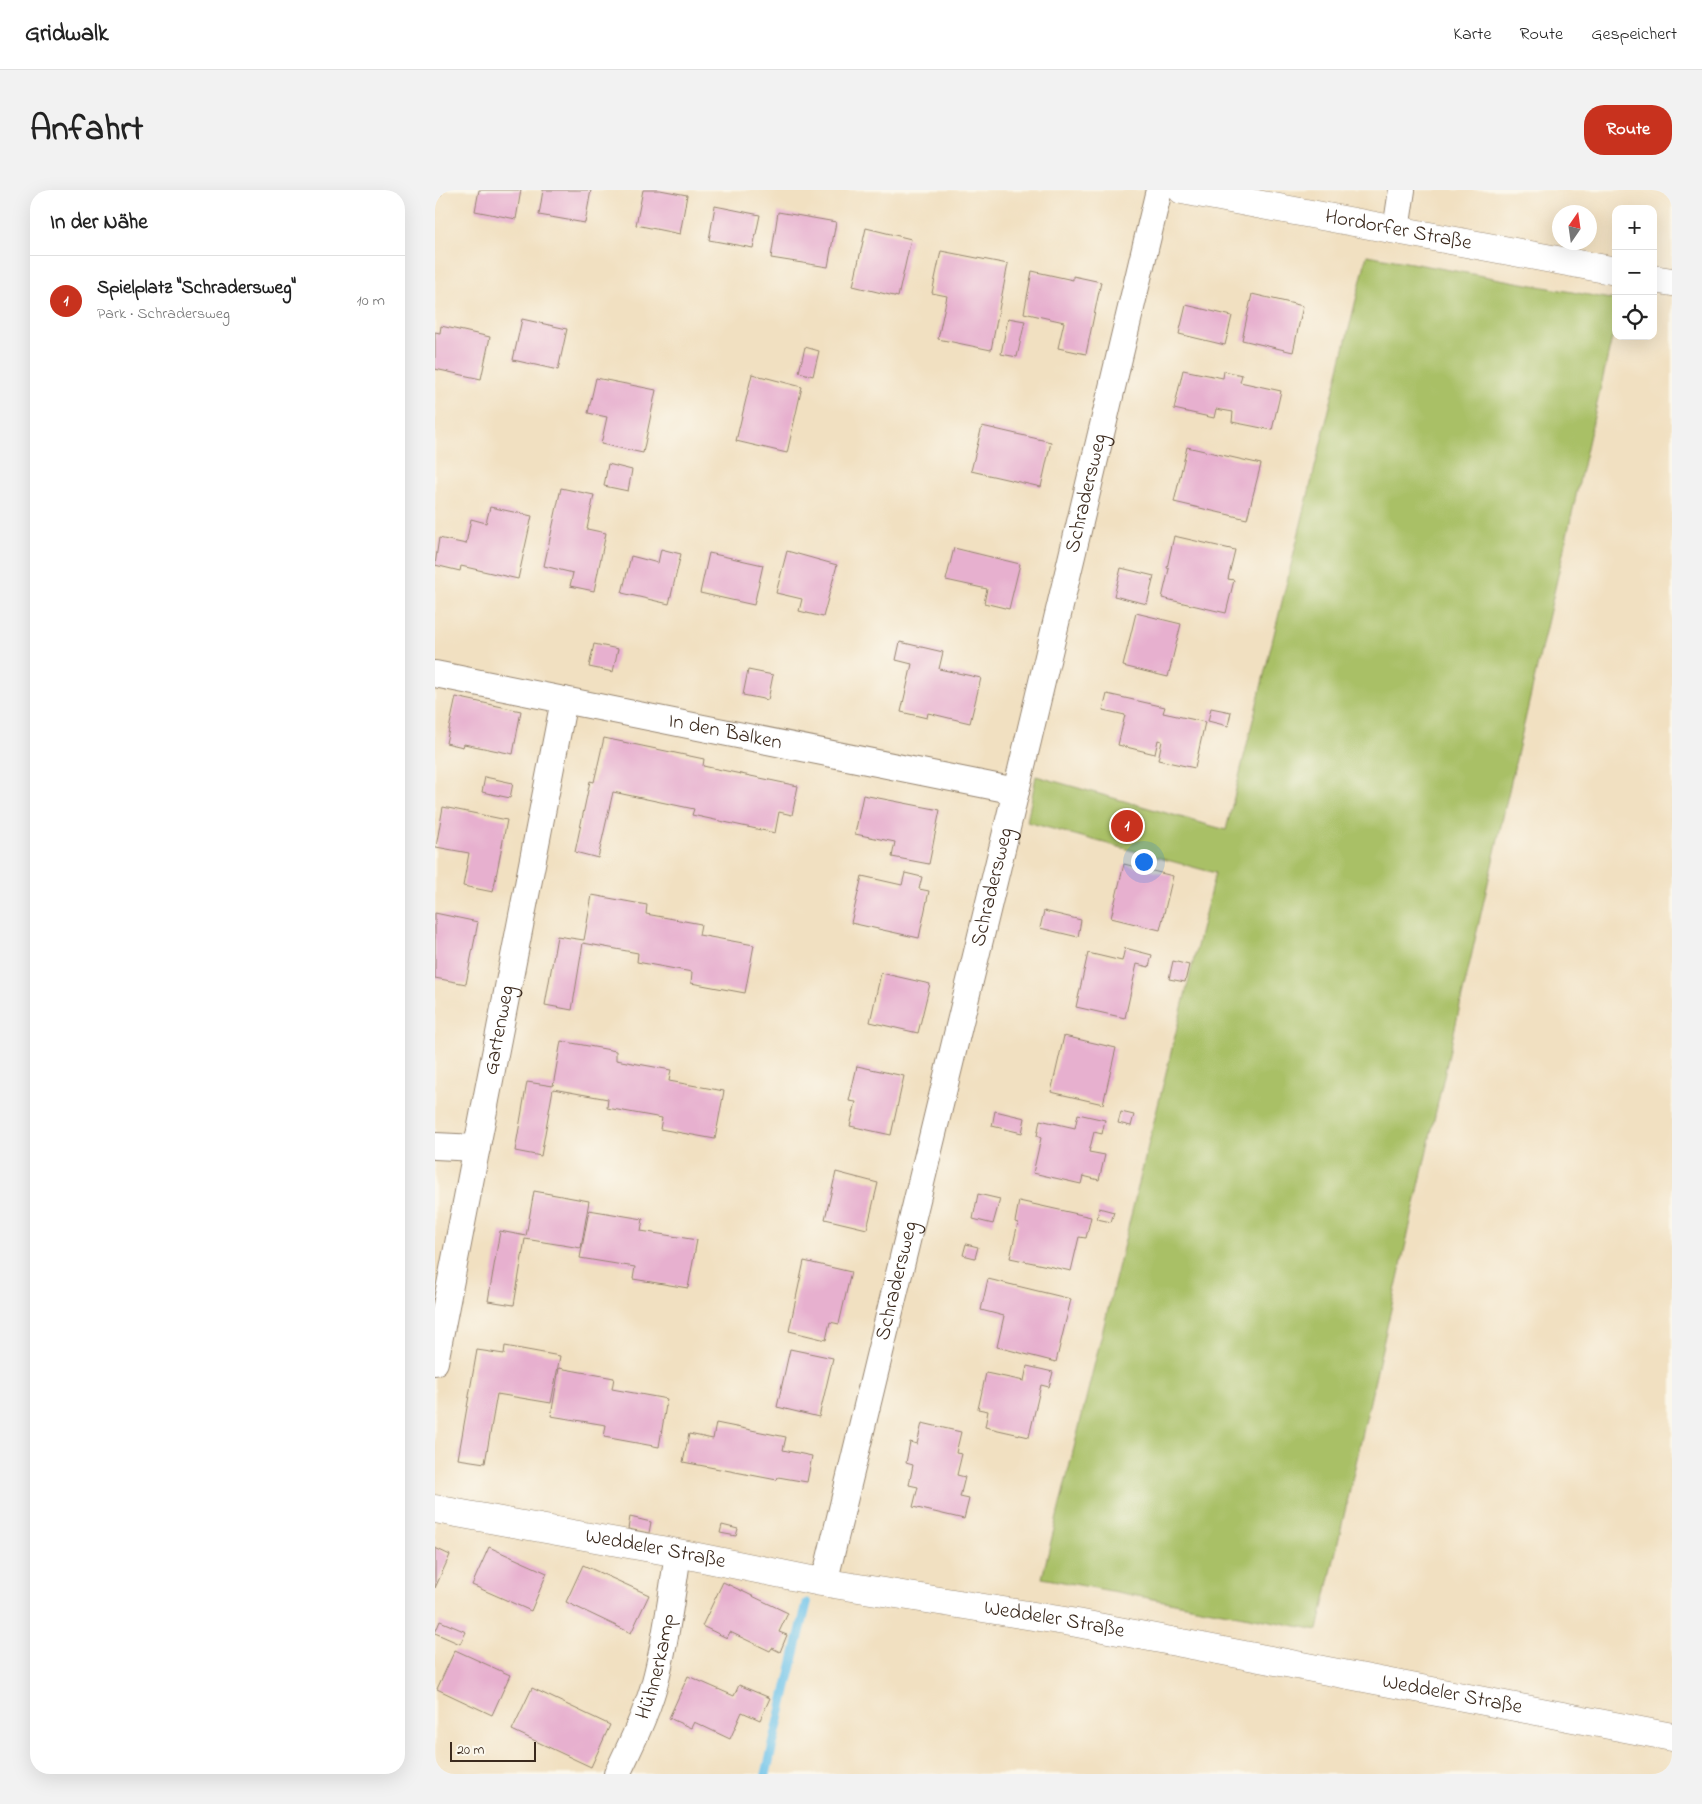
<!DOCTYPE html>
<html lang="de">
<head>
<meta charset="utf-8">
<style>
  :root { --surface:#fff; --page:#f2f2f2; --text:#222; --muted:#767676; --line:#e0e0e0; --accent:#c8321e }
  body { margin:0; font-family:"Indie Flower",sans-serif; background:var(--page); color:var(--text) }
  .controls { position:absolute; right:15px; top:15px; display:grid; overflow:hidden; border-radius:10px; box-shadow:0 5px 20px #0002 }
  .controls button { width:45px; height:45px; display:grid; place-items:center; padding:0; border:0; border-bottom:1px solid var(--line); background:var(--surface); color:var(--text); font:25px sans-serif }
  .compass { position:absolute; left:1117px; top:15px; width:45px; height:45px; border-radius:50%; background:var(--surface); box-shadow:0 5px 20px #0002; rotate:13deg }
  .scale { position:absolute; left:15px; bottom:12px; width:86px; box-sizing:border-box; padding-left:5px; border:2px solid #3b2a1e; border-top:0; font-size:14px; line-height:18px; white-space:nowrap; color:#3b2a1e; -webkit-text-stroke:4px #fbf7ec; paint-order:stroke }
  .you { position:absolute; left:708px; top:671px; width:18px; height:18px; margin:-12px; border:4px solid #fff; border-radius:50%; background:#1a73e8; box-shadow:0 0 0 8px #1a73e833 }
  .badge { display:grid; place-items:center; width:32px; height:32px; border-radius:50%; background:var(--accent); color:#fff; font-size:16px; font-weight:700 }
  .pin { position:absolute; translate:-50% -50%; border:2px solid #fff; box-shadow:0 1px 5px #0006 }
  .list { margin:0; padding:0; list-style:none }
  h2 { display:flex; justify-content:space-between; align-items:center; height:65px; margin:0; padding:0 20px; font-size:21px }
  h2 small { font-size:16px; font-weight:400; color:var(--muted) }
  .list li { display:grid; grid-template-columns:32px 1fr auto; gap:15px; align-items:center; box-sizing:border-box; height:90px; padding:0 20px; border-top:1px solid var(--line) }
  .list b { display:block; font-size:19px; white-space:nowrap }
  .list p { margin:0; font-size:16px; white-space:nowrap; color:var(--muted) }
  .list em { font-size:16px; font-style:normal; color:var(--muted) }
  .icon { flex:none; width:28px; height:28px; fill:none; stroke:currentColor; stroke-width:2; stroke-linecap:round; stroke-linejoin:round }
  .map { position:relative; flex:none; width:1237px; height:1584px; overflow:hidden; border-radius:20px }
  header { display:flex; align-items:center; gap:30px; box-sizing:border-box; height:70px; padding:0 25px; background:var(--surface); border-bottom:1px solid var(--line) }
  header strong { font-size:24px }
  nav { display:flex; gap:28px; margin-inline-start:auto; font-size:18px }
  .intro { display:flex; align-items:center; justify-content:space-between; box-sizing:border-box; height:120px; padding:0 30px }
  h1 { margin:0; font-size:35px }
  .button { padding:12px 22px; border-radius:20px; background:var(--accent); color:#fff; font-size:18px; font-weight:700 }
  main { display:flex; gap:30px; padding:0 30px }
  aside { flex:1; background:var(--surface); border-radius:20px; box-shadow:0 5px 20px #0002 }
  .map>svg:first-child { display:block }
  .green { fill:#a9c066; stroke:#727542 }
  .lines { fill:none; stroke-linecap:round; stroke-linejoin:round }
  .stream { stroke:#6dc3ea; stroke-width:9 }
  .building { fill:#e7b0cf }
  .minor-casing { stroke:#968570; stroke-width:28 }
  .tertiary-casing { stroke:#968570; stroke-width:29 }
  .secondary-casing { stroke:#968570; stroke-width:29 }
  .minor { stroke:#fff; stroke-width:26 }
  .tertiary { stroke:#fff; stroke-width:28 }
  .secondary { stroke:#fff; stroke-width:28 }
  .labels { text-anchor:middle; dominant-baseline:central; stroke-width:4.5; stroke-linejoin:round; paint-order:stroke }
  .street-label { font-size:21px; fill:#3b2a1e; stroke:#fbf7ec }
</style>
</head>
<body>
<header>
<strong>Gridwalk</strong>
<nav><a>Karte</a><a>Route</a><a>Gespeichert</a></nav>
</header>
<div class="intro"><h1>Anfahrt</h1><a class="button">Route</a></div>
<main>
<aside>
<h2>In der Nähe<small></small></h2>
<ul class="list">
<li><span class="badge">1</span><div><b>Spielplatz &quot;Schradersweg&quot;</b><p>Park · Schradersweg</p></div><em>10 m</em></li>
</ul>
</aside>
<div class="map">
<svg width="1237" height="1584" viewBox="0 0 1237 1584">
  <rect width="100%" height="100%" fill="#fbf7ec"/>
  <filter id="ink" filterUnits="userSpaceOnUse"><feTurbulence type="fractalNoise" baseFrequency=".02" numOctaves="2"/><feDisplacementMap in="SourceGraphic" scale="10" xChannelSelector="R" yChannelSelector="G"/><feConvolveMatrix kernelMatrix="1 2 1 2 8 2 1 2 1" color-interpolation-filters="sRGB"/></filter>
  <filter id="wash" filterUnits="userSpaceOnUse"><feTurbulence type="fractalNoise" baseFrequency=".0096" numOctaves="4" result="noise"/><feDisplacementMap in="SourceGraphic" scale="20" xChannelSelector="R" yChannelSelector="G"/><feGaussianBlur stdDeviation="1.12" result="paint"/><feColorMatrix in="noise" values="0 0 0 0 0 0 0 0 0 0 0 0 0 0 0 0 0 1.4 0 .05"/><feComposite in="paint" operator="in"/></filter>
  <g filter="url(#wash)">
    <rect width="100%" height="100%" fill="#f1e0c1"/>
    <!-- green -->
    <path class="green" d="M932,65L1181,110V130L883,1440L607,1388L780,683L592,632L601,586L791,640Z"/>
    <g class="lines">
      <!-- stream -->
      <path class="stream" d="M331,1584L372,1413"/>
    </g>
    <g id="blocks">
      <!-- building -->
      <path class="building" d="M0,0H7L6,6L0,5Z
        M44,0H86L81,29L40,21Z
        M108,0H156L150,33L104,25Z
        M208,0H225L252,5L245,44L201,35Z
        M280,16L325,25L318,58L274,50Z
        M343,22L401,32L393,77L336,68Z
        M431,38L476,49L463,107L418,96Z
        M506,61L573,74L556,160L503,149L512,106L497,103Z
        M597,81L638,90V86L666,92L651,164L623,158L629,132L589,123Z
        M817,104L868,116L858,162L807,150Z
        M751,115L797,126L790,155L744,144Z
        M573,128L590,131L582,167L566,164Z
        M87,129L132,139L123,180L78,170Z
        M6,136L55,147L46,189L0,179V142L5,143Z
        M370,157L384,161L378,186L364,182Z
        M748,180L788,188L789,181L807,185L805,192L846,201L837,240L797,232L798,222L781,219L779,228L739,219Z
        M317,184L367,197L352,263L301,251Z
        M161,188L221,200L208,263L166,254L172,227L153,223Z
        M547,236L616,252L606,297L536,281Z
        M752,257L826,274L812,329L739,312Z
        M173,274L197,280L193,301L169,296Z
        M126,298L159,305L152,339L171,343L159,401L135,396L138,383L109,376Z
        M55,317L97,326L83,389L26,376L25,381L0,375L4,348L31,354L36,329L51,333Z
        M739,346L800,360L793,389L799,390L791,423L727,408L734,379L732,378Z
        M519,358L585,374L574,419L549,413L552,399L511,390Z
        M226,359L246,364L234,414L187,403L196,366L223,373Z
        M352,361L402,375L388,427L364,421L367,409L341,403Z
        M274,363L328,375L319,415L265,403Z
        M686,378L719,386L712,414L679,406Z
        M701,423L746,434L733,487L688,476Z
        M465,452L508,462L504,479L546,488L535,533L493,523L492,528L466,522L477,474L461,470Z
        M159,454L183,459L178,482L154,477Z
        M313,480L338,485L333,510L308,505Z
        M672,504L730,517L728,523L770,532L760,578L723,570L727,551L723,550L720,564L683,555L690,525L668,520Z
        M21,507L86,521L78,564L29,554L28,557L11,553Z
        M776,518L796,522L793,536L773,531Z
        M169,548L269,569L268,576L363,596L357,625L344,622L340,643L257,625L259,619L178,602L163,668L140,662L155,591L159,592Z
        M50,587L78,593L75,608L47,602Z
        M428,605L505,620L494,674L457,667L460,652L420,644Z
        M8,617L72,630L58,702L28,696L34,663L1,657Z
        M689,674L738,686L725,740L676,728Z
        M470,683L487,687L484,699L494,701L484,748L416,733L427,686L467,695Z
        M157,705L212,715L211,724L266,734L264,745L319,755L310,803L256,793L257,782L202,772L203,763L148,753L137,820L110,815L122,746L149,750Z
        M609,721L646,730L643,747L605,738Z
        M0,723L43,732L31,794L0,788Z
        M690,758L717,765L714,777L702,774L690,828L641,817L653,763L687,771Z
        M738,771L754,775L750,792L734,789Z
        M446,783L495,794L483,843L435,832Z
        M629,846L681,858L668,914L616,902Z
        M126,851L181,861V870L236,880L234,891L289,901L280,949L225,939L227,928L172,918L173,909L118,899L106,966L80,961L92,892L118,896Z
        M422,876L469,886L456,945L415,936L421,912L414,911Z
        M560,921L590,928L587,943L557,936Z
        M686,922L699,925L696,936L683,933Z
        M643,924L670,930L667,944L659,942L654,962L670,965L664,990L648,986L646,994L598,983L606,948L602,946L605,930L640,938Z
        M401,982L443,993L432,1039L390,1029Z
        M99,1001L154,1011L146,1058L90,1049L79,1115L53,1111L65,1041L91,1046Z
        M543,1004L565,1009L558,1034L538,1029Z
        M584,1011L656,1027L651,1048L644,1047L636,1081L575,1068L583,1033L580,1032Z
        M664,1018L679,1022L676,1032L662,1029Z
        M154,1020L208,1029L206,1041L262,1050L253,1098L198,1089L200,1077L145,1068Z
        M531,1054L543,1057L540,1068L528,1065Z
        M369,1071L416,1082L404,1134L395,1132L391,1150L354,1141Z
        M553,1089L636,1109L621,1172L562,1157L569,1126L546,1120Z
        M70,1156L125,1166L116,1213L62,1204L50,1273L23,1269L42,1160L69,1164Z
        M355,1159L398,1168L384,1227L342,1217Z
        M592,1176L618,1182L614,1197L606,1195L594,1247L550,1237L553,1221L543,1219L551,1183L589,1191Z
        M124,1178L179,1188L177,1199L232,1209L224,1257L169,1247L171,1235L116,1226Z
        M281,1233L351,1247L348,1260L377,1266L372,1292L343,1287L342,1290L248,1272L254,1244L278,1249Z
        M487,1233L526,1242L521,1263L527,1264L522,1285L530,1287L525,1307L534,1309L529,1329L478,1317L483,1297L474,1295L478,1275L471,1273L475,1252L482,1254Z
        M195,1327L216,1332L214,1343L193,1339Z
        M287,1335L303,1339L301,1346L285,1343Z
        M54,1357L112,1383L96,1421L37,1395Z
        M0,1358L15,1365L0,1398Z
        M148,1375L214,1405L196,1443L131,1412Z
        M288,1392L353,1423L344,1442L352,1445L345,1462L337,1458L335,1461L295,1442L292,1448L267,1436Z
        M5,1431L31,1442L25,1454L0,1443Z
        M20,1460L75,1485L57,1525L2,1499Z
        M253,1486L299,1506L304,1495L335,1508L325,1530L307,1522L295,1549L259,1532L256,1538L234,1528Z
        M97,1498L175,1535L156,1577L77,1540Z"/>
    </g>
  </g>
  <g filter="url(#ink)">
    <use href="#blocks" fill-opacity="0" stroke="#968570" stroke-width="1"/>
    <g class="lines">
      <!-- minor casing -->
      <g class="minor-casing">
        <g id="minor">
          <path d="M961,40L967,0"/>
          <path id="s1" d="M0,484L581,601"/>
          <path d="M0,956L42,958"/>
          <path id="s2" d="M0,1172L129,510"/>
          <path id="s3" d="M386,1392L393,1377L581,601L724,0"/>
          <path id="s4" d="M182,1584C197,1552 214,1519 222,1484C232,1444 237,1404 243,1363"/>
        </g>
      </g>
      <!-- tertiary casing -->
      <g class="tertiary-casing">
        <g id="tertiary">
          <path id="s5" d="M0,1319L243,1363L386,1392L642,1433L1237,1547"/>
        </g>
      </g>
      <!-- secondary casing -->
      <g class="secondary-casing">
        <g id="secondary">
          <path id="s6" d="M747,0L1181,81"/>
          <path d="M1218,89L1237,92"/>
        </g>
      </g>
      <!-- minor -->
      <use href="#minor" class="minor"/>
      <!-- tertiary -->
      <use href="#tertiary" class="tertiary"/>
      <!-- secondary -->
      <use href="#secondary" class="secondary"/>
    </g>
  </g>
  <g class="labels">
    <!-- street labels -->
    <g class="street-label">
      <text stroke="none"><textPath href="#s6" startOffset="220">Hordorfer Straße</textPath></text>
      <text stroke="none"><textPath href="#s3" startOffset="1121">Schradersweg</textPath></text>
      <text stroke="none"><textPath href="#s1" startOffset="296">In den Balken</textPath></text>
      <text stroke="none"><textPath href="#s3" startOffset="716">Schradersweg</textPath></text>
      <text stroke="none"><textPath href="#s2" startOffset="338">Gartenweg</textPath></text>
      <text stroke="none"><textPath href="#s3" startOffset="311">Schradersweg</textPath></text>
      <text stroke="none"><textPath href="#s5" startOffset="224">Weddeler Straße</textPath></text>
      <text stroke="none"><textPath href="#s5" startOffset="629">Weddeler Straße</textPath></text>
      <text stroke="none"><textPath href="#s4" startOffset="115">Hühnerkamp</textPath></text>
      <text stroke="none"><textPath href="#s5" startOffset="1034">Weddeler Straße</textPath></text>
    </g>
  </g>
</svg>
<div class="controls">
<button>+</button>
<button>−</button>
<button><svg class="icon" aria-label="locate" viewBox="0 0 24 24"><circle cx="12" cy="12" r="6"/><path d="M12 2v4M12 18v4M2 12h4M18 12h4"/></svg></button>
</div>
<svg class="compass" viewBox="-18 -18 36 36"><path d="M0-13l5 13h-10z" fill="#e53935"/><path d="M0 13l5-13h-10z" fill="#767676"/></svg>
<div class="scale">20 m</div>
<div class="you"></div>
<div class="pin badge" style="left:692px;top:636px">1</div>
</div>
</main>
</body>
</html>
